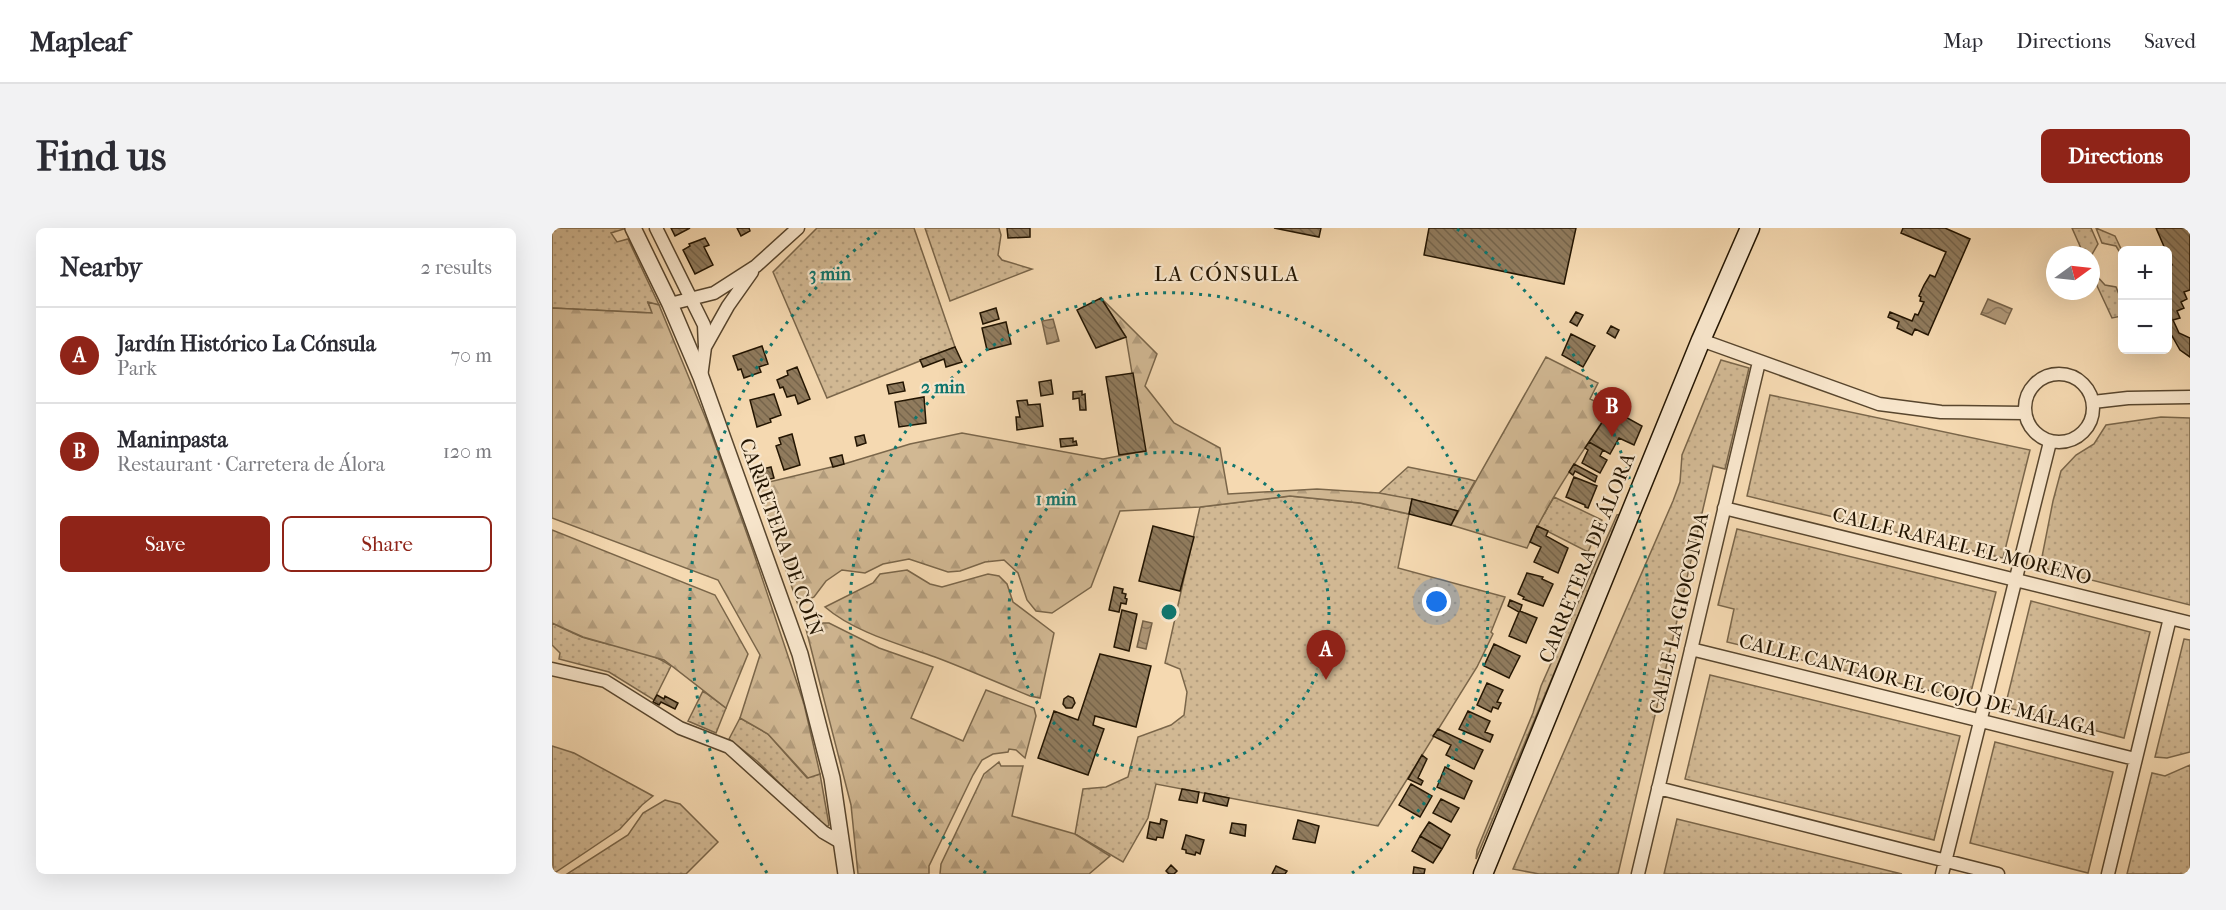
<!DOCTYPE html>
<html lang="en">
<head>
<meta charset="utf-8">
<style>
  :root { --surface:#fff; --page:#f2f2f3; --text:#2b2b33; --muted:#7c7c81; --line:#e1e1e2; --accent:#8f2418 }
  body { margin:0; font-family:"IM FELL French Canon",serif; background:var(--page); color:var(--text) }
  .controls { position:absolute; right:18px; top:18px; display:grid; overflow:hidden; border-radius:9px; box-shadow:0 6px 24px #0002 }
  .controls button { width:54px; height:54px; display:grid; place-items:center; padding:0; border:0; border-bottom:2px solid var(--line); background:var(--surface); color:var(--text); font:30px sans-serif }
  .compass { position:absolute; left:1494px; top:18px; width:54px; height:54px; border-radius:50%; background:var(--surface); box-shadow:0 6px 24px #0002; rotate:75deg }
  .you { position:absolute; left:885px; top:374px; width:21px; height:21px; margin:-15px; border:4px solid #fff; border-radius:50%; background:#1a73e8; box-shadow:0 0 0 9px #1a73e833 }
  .badge { display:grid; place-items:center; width:39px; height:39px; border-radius:50%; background:var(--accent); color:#fff; font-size:20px; font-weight:700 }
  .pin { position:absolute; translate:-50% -50px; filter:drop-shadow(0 2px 3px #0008) }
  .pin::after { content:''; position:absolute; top:32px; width:21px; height:18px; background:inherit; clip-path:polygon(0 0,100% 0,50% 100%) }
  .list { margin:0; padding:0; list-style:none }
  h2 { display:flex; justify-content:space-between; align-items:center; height:78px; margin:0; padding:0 24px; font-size:26px }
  h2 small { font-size:20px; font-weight:400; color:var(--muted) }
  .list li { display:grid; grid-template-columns:39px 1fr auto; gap:18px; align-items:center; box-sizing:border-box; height:96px; padding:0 24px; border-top:2px solid var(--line) }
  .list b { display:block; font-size:22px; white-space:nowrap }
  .list p { margin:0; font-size:20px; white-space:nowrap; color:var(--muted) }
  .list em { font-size:20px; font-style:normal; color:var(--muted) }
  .actions { display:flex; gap:12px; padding:18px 24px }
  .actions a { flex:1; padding:14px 0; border:2px solid var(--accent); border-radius:9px; text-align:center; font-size:21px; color:var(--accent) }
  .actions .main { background:var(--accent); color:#fff }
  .map { position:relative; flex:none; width:1638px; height:646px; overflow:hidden; border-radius:9px }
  header { display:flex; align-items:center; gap:36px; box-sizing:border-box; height:84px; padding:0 30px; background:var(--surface); border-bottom:2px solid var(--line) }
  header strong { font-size:28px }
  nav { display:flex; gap:33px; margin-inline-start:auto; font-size:21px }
  .intro { display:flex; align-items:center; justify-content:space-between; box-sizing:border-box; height:144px; padding:0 36px }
  h1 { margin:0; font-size:42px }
  .button { padding:15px 27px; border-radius:9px; background:var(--accent); color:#fff; font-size:21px; font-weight:700 }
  main { display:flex; gap:36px; padding:0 36px }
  aside { flex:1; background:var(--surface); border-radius:9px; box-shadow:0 6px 24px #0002 }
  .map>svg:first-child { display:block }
  .green { fill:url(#green-dots); stroke:#7a664a; stroke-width:1.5 }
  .forest { fill:url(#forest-firs); stroke:#7a664a; stroke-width:1.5 }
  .water { fill:url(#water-waves); stroke:#766248; stroke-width:1.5 }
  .building { fill:url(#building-back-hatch); stroke:#231502; stroke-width:1.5 }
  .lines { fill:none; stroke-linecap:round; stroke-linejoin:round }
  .minor-casing { stroke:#58462e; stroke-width:15 }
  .tertiary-casing { stroke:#58462e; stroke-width:18 }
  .secondary-casing { stroke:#231502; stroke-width:21 }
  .minor { stroke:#f8e6cc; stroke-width:12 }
  .tertiary { stroke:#f8e6cc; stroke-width:15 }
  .secondary { stroke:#f8e6cc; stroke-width:18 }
  .ring { fill:none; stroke:#0f766e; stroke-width:3; stroke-dasharray:3 6 }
  .labels { text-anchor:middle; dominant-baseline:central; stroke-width:4.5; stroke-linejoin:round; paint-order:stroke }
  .street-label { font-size:20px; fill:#231502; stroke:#f8e6cc }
  .neighbourhood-label { font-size:21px; letter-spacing:1.5px; fill:#231502; stroke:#f8e6cc }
  .centre { fill:#0f766e; stroke:#f8e6cc; stroke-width:3 }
  .ring-label { font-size:18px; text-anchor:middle; font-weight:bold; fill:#0f766e; stroke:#f8e6cc; stroke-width:4.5; stroke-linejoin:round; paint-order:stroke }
</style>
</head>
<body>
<header>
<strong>Mapleaf</strong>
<nav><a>Map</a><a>Directions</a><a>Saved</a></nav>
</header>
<div class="intro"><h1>Find us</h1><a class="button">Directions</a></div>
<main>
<aside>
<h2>Nearby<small>2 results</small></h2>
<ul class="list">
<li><span class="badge">A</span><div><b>Jardín Histórico La Cónsula</b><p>Park</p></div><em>70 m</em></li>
<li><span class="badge">B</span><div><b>Maninpasta</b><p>Restaurant · Carretera de Álora</p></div><em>120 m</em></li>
</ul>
<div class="actions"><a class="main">Save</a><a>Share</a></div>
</aside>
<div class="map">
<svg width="1638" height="646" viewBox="0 0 1638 646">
  <defs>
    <pattern id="green-dots" width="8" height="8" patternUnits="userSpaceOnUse" patternTransform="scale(1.5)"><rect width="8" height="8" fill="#d1b893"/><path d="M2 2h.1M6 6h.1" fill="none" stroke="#b39d7d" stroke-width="1.8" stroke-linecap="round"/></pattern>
    <pattern id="forest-firs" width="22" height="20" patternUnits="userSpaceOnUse" patternTransform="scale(1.5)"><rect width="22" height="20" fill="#d1b893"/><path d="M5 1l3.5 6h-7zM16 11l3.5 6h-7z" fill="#b39d7d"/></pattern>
    <pattern id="water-waves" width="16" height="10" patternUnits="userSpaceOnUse" patternTransform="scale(1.5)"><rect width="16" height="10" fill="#ae9676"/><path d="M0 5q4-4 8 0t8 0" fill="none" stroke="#8d795f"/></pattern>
    <pattern id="building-back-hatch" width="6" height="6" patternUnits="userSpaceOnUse" patternTransform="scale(1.5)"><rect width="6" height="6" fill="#907b5d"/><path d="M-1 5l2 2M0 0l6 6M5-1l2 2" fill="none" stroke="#75644b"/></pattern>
  </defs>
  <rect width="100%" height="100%" fill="#f5d9b1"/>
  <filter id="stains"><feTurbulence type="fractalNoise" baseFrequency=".00333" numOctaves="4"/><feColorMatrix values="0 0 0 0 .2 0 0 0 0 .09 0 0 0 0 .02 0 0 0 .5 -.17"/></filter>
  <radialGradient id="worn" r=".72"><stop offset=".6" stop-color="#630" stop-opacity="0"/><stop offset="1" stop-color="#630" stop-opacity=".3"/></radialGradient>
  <!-- green -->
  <path class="green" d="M0,0H71L72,1L59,5L65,14L76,11L107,77L96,75L101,85L0,80Z
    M265,0H362L403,119L275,170L221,44Z
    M373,0H447L449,7L446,27L450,32L480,41L398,73Z
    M1520,0H1539L1546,16L1539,28L1542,41L1539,42V27H1532Z
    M1544,0L1563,8L1570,23V28L1564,18L1550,15Z
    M1543,46L1553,57L1564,59L1570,74V88L1560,90L1540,47Z
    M1169,132L1197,140L1173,241L1161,238L1066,646H987L961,641L1121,273L1128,254L1130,227Z
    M1218,167L1478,222L1451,330L1195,268Z
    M1609,189L1638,190V377L1488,339L1501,273L1509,243L1524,227L1542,216L1554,197Z
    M856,239L916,251L923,253L906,283L827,265Z
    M738,268L808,275L857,286L846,340L953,369L939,404L941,406L925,439L826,598L604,556L596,590L571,634L523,606L531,561L554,559L576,549L586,509L619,497L632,487L635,464L628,441L613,435L648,279Z
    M1002,269L1050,292L1036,324L985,298Z
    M1069,286L924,631L925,622L981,485L989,458L1065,287Z
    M1185,301L1444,364L1417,472L1175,414L1182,381L1166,377Z
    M1479,373L1598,404L1572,510L1453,479Z
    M0,395C10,400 20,405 30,409C59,419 94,420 119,438L102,472L57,444L7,431L8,425L0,417Z
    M1632,411L1638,412V524L1615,530L1603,529Z
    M1158,447L1408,508L1382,612L1133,551Z
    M151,463L174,480L164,505L136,493Z
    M188,490L216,506L255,550L268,546L277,597L273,600L205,533L177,511Z
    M1443,514L1561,544L1536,645L1418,615Z
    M0,518L22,525L101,568L90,577L68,601L1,646Z
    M1638,537V646H1575L1600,545L1613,548Z
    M113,572L128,576L166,614L134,646H15L76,607L91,585Z
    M1125,591L1350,646H1112Z"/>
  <!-- forest -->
  <path class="forest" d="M549,70L605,126L593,158L622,195L668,220L676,266L765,261L827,265L860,271L857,286L808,275L738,268L648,279L568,283L539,359L500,385L484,383L475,372L466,345L452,332L433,334L408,343L396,344L357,331L331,336L313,345L290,342L274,353L262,369L246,377L205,257L292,236L358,216L410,205L551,231L593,223L574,109Z
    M96,74L107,77L156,196L201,323L252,476L268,546L256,550L216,506L188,490L208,427L166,352L0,290V80L100,85Z
    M994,129L1046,155L1038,171L1059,181C1029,226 997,271 975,320L899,297Z
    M0,302L163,367L196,426L174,480L112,432L31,409L0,395Z
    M355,342L378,356L390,359L436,346L447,348L455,356L461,374L502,405L488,470L478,468C446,455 415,441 383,429C347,416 302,404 273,379L321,355L328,346Z
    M264,395H277L327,420L381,439L359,490L411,513L434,462L482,480L484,488L473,530L464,522L457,521L456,524L441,526L430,532L421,547L377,638V646H306L299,577L254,401Z
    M447,534L449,538H471L460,588L523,606L558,628L537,646H388L389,636L432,546Z"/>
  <!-- water -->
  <path class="water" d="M1436,71L1460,81L1453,96L1429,86Z
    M501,91L507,113L495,116L490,93Z
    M591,393L600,395L594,421L585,419Z"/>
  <!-- building -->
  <path class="building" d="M119,0H138L123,8Z
    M185,0H197L198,3L189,8Z
    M455,0H478V9L456,10Z
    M722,0H769L767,9Z
    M877,0H1024L1012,56L872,27Z
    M1351,0H1393L1418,11L1376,107L1363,101L1360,107L1345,100L1347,94L1336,89L1338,84L1360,93L1363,86L1366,87L1372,74L1368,73L1369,69L1367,68L1372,57L1378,47L1383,49L1394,24L1349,5Z
    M1604,0H1638V62L1632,64L1635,71L1629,74L1632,80L1625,83L1628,90L1621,92L1627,105L1638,110V129L1628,122L1620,108L1616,110V39L1620,37Z
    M153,10L157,17L152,19L161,37L143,46L131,22L138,18L137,16Z
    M549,70L574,109L544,120L525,82Z
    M444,80L447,91L431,96L428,85Z
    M1024,84L1031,87L1025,98L1018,94Z
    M454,94L459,116L435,122L430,100Z
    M1059,98L1067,102L1063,110L1055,105Z
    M1019,106L1043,118L1031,139L1010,127Z
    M210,118L216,136L207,139L209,144L192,150L189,141L186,142L181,128Z
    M403,119L410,134L394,139L392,131L371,139L368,132Z
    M245,139L258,171L246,176L243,167L235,169L231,159L228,160L225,152L236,147L235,143Z
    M581,145L594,223L567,227L554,149Z
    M499,152L501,166L489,168L487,154Z
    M351,154L353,163L337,166L335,157Z
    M530,163V167L533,166L534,182H528L527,170L521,171V164Z
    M222,166L229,187L218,191L219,194L205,199L198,172Z
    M372,169L374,195L347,199L343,174Z
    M475,172L476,177L488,176L491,198L465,202L464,189H468L465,173Z
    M1059,181L1090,198L1082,217L1067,210L1058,226L1037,214Z
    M240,206L248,237L232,242L224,218L229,216L227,210Z
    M312,207L314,215L305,218L303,209Z
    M521,210V214L524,213L525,217L509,219L508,211Z
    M1037,214L1051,222L1048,228L1055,232L1048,245L1030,235L1036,222L1033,220Z
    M290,227L292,236L281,239L278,230Z
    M1022,236L1045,248L1043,254L1023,243L1021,247L1017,244Z
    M219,239L222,250L207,254L204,243Z
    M1022,249L1045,258L1036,280L1033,279V277L1014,269Z
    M860,271L906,283L899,297L857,286Z
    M601,298L642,309L628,363L587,353Z
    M985,298L996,303L994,308L1016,320L1006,345L982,334L989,319L978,314Z
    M975,345L991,349L990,351L1001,356L991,378L971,371L972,369L966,366Z
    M562,359L571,361L570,365L574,366L573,370L575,371L574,376L569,375L567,384L557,382Z
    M958,372L970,377L968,383L985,390L974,415L957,408L967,384L956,378Z
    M570,382L585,386L577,423L562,419Z
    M942,416L968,428L957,450L932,438Z
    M548,426L599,438L584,499L543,488L541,497L552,501L536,547L486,530L502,483L526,492Z
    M935,455L951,462L945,474L949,475L946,481L941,479L939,484L925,477Z
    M105,467L112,471L113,468L126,475L123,481L109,474L107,477L101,474Z
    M516,468L521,470L523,475L520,480H514L511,476L512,471Z
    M916,483L938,493L933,504L941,507L938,514L907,501Z
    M886,501L931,522L922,541L894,527L899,517L881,508Z
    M870,527L875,531L866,550L871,553L869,557L856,551Z
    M893,539L920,553L912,571L885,559Z
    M859,556L880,568L868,589L847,577Z
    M630,561L647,564L645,575L627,572Z
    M653,565L677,570L675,578L651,573Z
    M889,571L907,580L899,594L881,585Z
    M609,591L615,593L611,610L605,609L604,612L595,610L598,594L608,596Z
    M746,592L767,598L763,615L741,611Z
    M877,594L898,607L890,621L868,608Z
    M680,595L694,597L693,608L678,605Z
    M634,607L652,612L648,626L644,624L643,627L634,625V622L630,621Z
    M868,608L890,621L881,635L860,623Z
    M619,637L625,643L622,646H617L614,643Z
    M724,638L735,643L733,646H720Z
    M862,639L873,641L872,646H861Z"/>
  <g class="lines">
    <!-- minor casing -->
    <g class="minor-casing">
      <path id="minor" d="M104,0L152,97L153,119
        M118,76L162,65L204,38L246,0
        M1149,112L1327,176L1389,184L1473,185
        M1473 180a34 34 0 1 1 68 0a34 34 0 1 1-68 0Z
        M149,149L153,119L176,78L200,44
        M1541,174L1576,170L1638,169
        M1172,280L1638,395
        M1139,421L1583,531
        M0,441L53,453L128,500L177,519L271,604L290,615
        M1106,560L1446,646
        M1086,646L1207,134
        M1390,646L1498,214
        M1556,646L1618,390"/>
    </g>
    <!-- tertiary casing -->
    <g class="tertiary-casing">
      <path id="tertiary" d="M81,0L118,76L149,149L248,426L280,550L294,646"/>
    </g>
    <!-- secondary casing -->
    <g class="secondary-casing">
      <path id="secondary" d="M931,646L1149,112L1198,0"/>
    </g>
    <!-- minor -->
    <use href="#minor" class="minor"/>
    <!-- tertiary -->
    <use href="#tertiary" class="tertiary"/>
    <!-- secondary -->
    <use href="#secondary" class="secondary"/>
  </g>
  <!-- distance rings -->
  <g class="ring">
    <circle cx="617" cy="384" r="160"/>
    <path d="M434 645A319 319 0 1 1 800 645"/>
    <path d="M215 645A479 479 0 0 1 329 1M905 1A479 479 0 0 1 1019 645"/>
  </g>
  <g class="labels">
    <!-- street labels -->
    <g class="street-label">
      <text transform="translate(229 309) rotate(70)">CARRETERA DE COÍN</text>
      <text transform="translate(1410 318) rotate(14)">CALLE RAFAEL EL MORENO</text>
      <text transform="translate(1035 330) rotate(-68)">CARRETERA DE ÁLORA</text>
      <text transform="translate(1127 385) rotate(-77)">CALLE LA GIOCONDA</text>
      <text transform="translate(1366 457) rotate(14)">CALLE CANTAOR EL COJO DE MÁLAGA</text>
    </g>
    <!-- neighbourhood labels -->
    <g class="neighbourhood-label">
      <text x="675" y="46">LA CÓNSULA</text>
    </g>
  </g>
  <circle cx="617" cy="384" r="9" class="centre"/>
  <g class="ring-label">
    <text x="278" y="52">3 min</text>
    <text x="391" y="165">2 min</text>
    <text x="504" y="277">1 min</text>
  </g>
  <rect width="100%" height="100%" filter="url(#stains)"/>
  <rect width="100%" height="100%" fill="url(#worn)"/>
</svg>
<div class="controls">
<button>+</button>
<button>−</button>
</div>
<svg class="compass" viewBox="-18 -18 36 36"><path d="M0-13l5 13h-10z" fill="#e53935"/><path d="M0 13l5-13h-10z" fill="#7c7c81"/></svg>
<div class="you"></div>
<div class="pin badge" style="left:774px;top:452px">A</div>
<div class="pin badge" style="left:1060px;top:209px">B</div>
</div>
</main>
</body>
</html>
